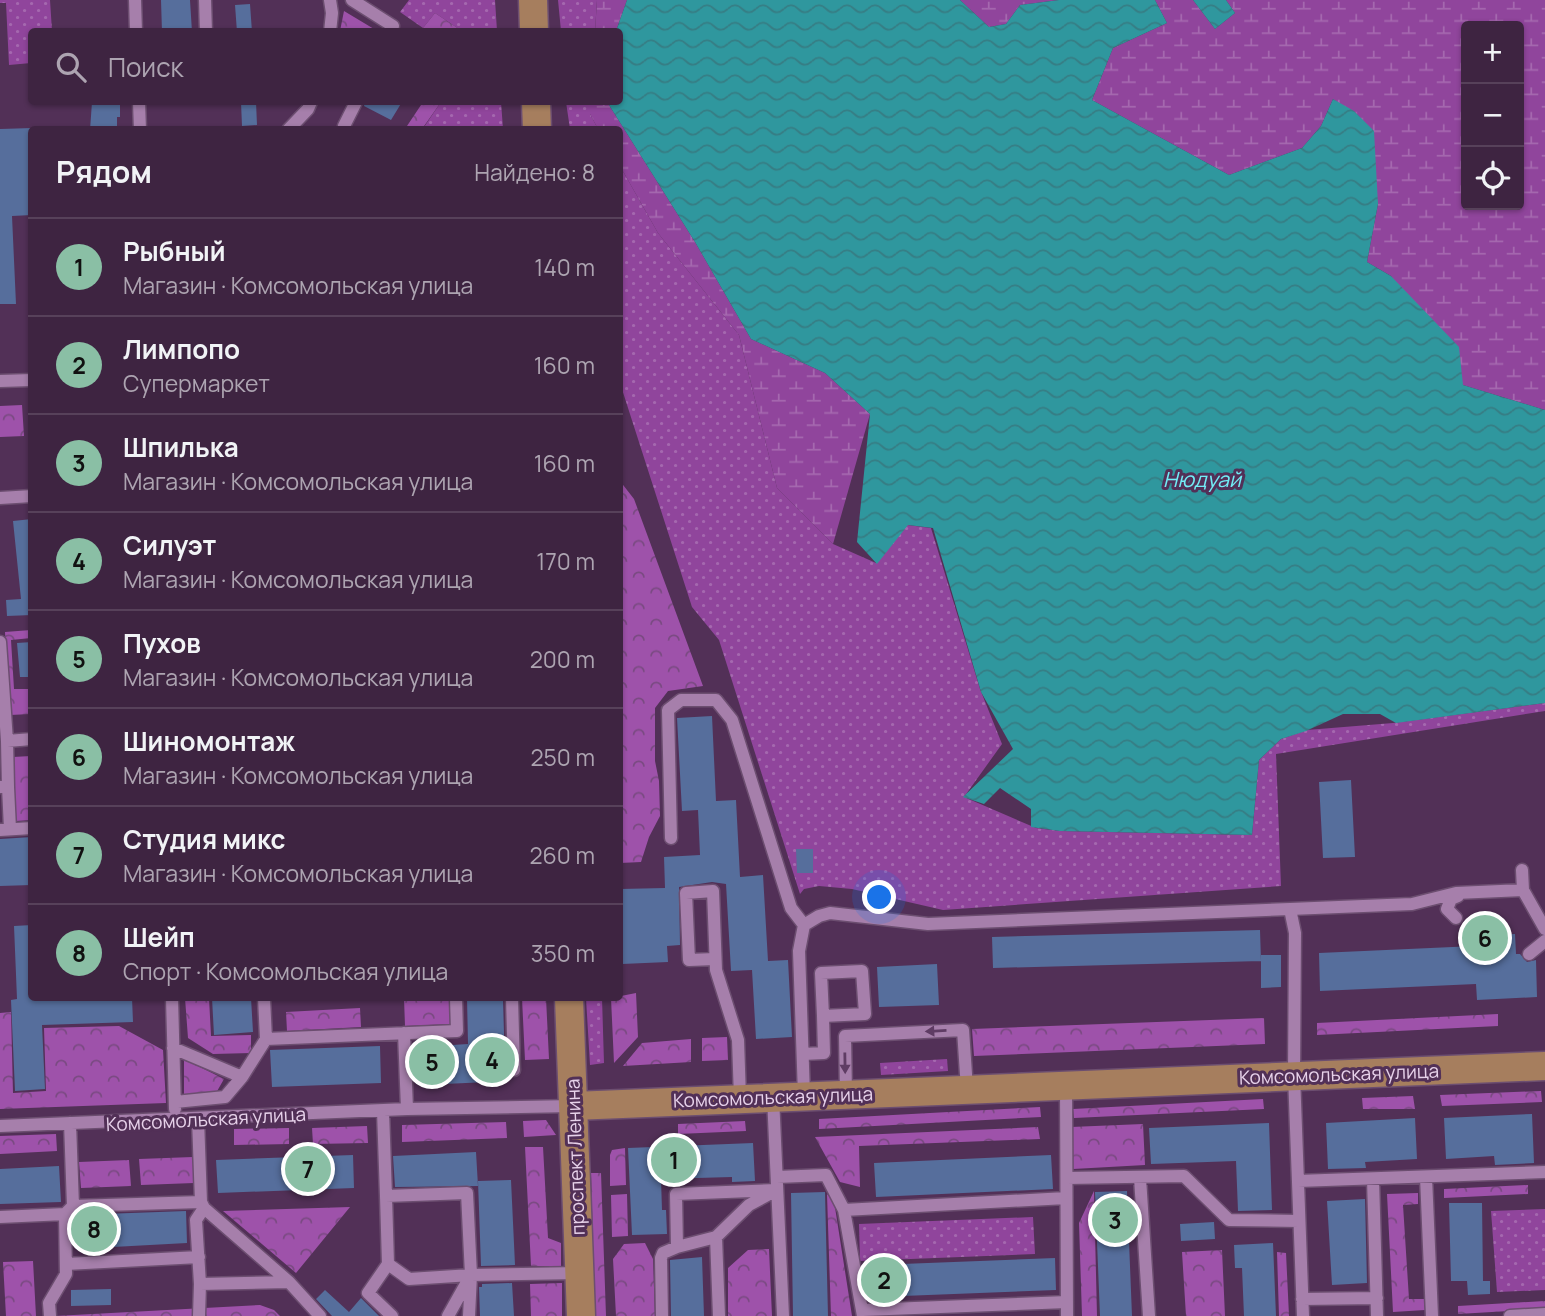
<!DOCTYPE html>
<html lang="ru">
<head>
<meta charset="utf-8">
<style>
  :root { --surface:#3e2441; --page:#452c48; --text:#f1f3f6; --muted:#ada4b1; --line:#57415a; --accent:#8abfa5 }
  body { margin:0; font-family:Manrope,sans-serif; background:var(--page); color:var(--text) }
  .controls { position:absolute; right:21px; top:21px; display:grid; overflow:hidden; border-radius:7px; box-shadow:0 2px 5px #0004 }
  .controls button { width:63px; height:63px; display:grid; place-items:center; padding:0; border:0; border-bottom:2px solid var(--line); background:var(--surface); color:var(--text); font:35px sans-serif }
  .you { position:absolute; left:880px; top:898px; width:24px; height:24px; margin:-18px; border:5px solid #fff; border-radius:50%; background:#1a73e8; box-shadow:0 0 0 10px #1a73e833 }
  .badge { display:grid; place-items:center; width:46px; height:46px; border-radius:50%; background:var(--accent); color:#111; font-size:23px; font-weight:700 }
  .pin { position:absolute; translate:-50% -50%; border:4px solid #fff; box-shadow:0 2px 7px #0006 }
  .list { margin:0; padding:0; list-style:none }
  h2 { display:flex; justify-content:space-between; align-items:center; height:91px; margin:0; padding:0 28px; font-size:30px }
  h2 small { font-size:23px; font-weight:400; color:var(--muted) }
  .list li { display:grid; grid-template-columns:46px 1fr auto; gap:21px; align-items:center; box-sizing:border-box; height:98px; padding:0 28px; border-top:2px solid var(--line) }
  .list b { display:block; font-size:26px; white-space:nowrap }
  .list p { margin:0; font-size:23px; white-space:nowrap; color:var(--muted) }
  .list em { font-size:23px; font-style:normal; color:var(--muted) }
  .icon { flex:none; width:38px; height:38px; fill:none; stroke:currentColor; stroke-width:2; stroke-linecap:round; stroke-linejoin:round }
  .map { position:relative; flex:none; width:1545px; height:1316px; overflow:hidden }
  .search { position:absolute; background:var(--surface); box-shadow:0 2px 5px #0004; left:28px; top:28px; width:595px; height:77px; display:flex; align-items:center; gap:18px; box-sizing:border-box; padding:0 24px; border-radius:7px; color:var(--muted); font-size:26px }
  .panel { position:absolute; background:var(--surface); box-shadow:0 2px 5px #0004; left:28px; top:126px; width:595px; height:875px; border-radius:7px }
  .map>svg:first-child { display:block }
  .grass { fill:url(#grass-dots) }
  .forest { fill:url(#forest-crowns) }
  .wetland { fill:url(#wetland-marsh); fill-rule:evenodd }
  .water { fill:url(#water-waves) }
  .building { fill:#566e9c }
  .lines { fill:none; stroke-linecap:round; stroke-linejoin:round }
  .minor-casing { stroke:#6c4e70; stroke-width:15 }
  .major-casing { stroke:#6c4e70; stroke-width:31 }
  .minor { stroke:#a67fab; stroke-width:12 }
  .major { stroke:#a67e5e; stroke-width:28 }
  .oneway { fill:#5f3c64 }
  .labels { text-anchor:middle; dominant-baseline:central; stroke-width:6; stroke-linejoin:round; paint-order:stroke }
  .street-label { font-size:19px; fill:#e7d2ea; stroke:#523057 }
  .water-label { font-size:21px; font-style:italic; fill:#72edf6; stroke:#523057 }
</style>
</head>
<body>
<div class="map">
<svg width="1545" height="1316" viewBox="0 0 1545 1316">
  <defs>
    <pattern id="grass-dots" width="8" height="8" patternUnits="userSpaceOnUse" patternTransform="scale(1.75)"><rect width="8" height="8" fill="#90459c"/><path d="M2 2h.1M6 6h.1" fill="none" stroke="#a568af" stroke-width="1.8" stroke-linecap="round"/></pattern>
    <pattern id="forest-crowns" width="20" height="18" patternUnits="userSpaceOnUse" patternTransform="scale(1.75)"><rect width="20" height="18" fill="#9e52aa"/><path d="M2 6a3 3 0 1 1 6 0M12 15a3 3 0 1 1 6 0" fill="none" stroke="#7a4a82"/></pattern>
    <pattern id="wetland-marsh" width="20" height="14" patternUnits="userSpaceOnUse" patternTransform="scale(1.75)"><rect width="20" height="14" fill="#90459c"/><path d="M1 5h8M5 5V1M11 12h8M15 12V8" fill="none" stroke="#a568af"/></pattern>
    <pattern id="water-waves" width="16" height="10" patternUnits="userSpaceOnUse" patternTransform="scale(1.75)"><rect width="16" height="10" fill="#2f979e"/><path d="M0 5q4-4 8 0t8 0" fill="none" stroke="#367d84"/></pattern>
  </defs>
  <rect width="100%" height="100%" fill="#523057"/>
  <!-- grass -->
  <path class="grass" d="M0,0H50L52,31L32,32L31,63L9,65L6,3H0Z
    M409,0H495L497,31H462L435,13L423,28L400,12Z
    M558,0H597L595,31H561Z
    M441,102H501L503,129L422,130Z
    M566,102H590V114L598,129H570Z
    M620,166L658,233L739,335L777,488L833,544L876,563L907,525L931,528L980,689L1002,744L964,797L1036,828L1060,831L1252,835L1259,760L1281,739L1307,730L1393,723L1545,703V711L1276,754L1281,886L943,910L852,889L819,886L804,889L800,894L719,640L692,607L620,383Z
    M586,998H602L604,1063L590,1065Z
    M947,1059L948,1071L881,1075L880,1063Z
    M1545,1209V1290L1497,1292L1491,1211Z
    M1033,1217L1035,1254L860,1261L859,1224Z"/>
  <!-- forest -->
  <path class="forest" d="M344,11L374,29L373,31H340Z
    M435,13L462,31H428L423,28Z
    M423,102H441L422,129H405Z
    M22,405L24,436L0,437V406Z
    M620,481L634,499L703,686L668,691L655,708V761L659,781L660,816L649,837L641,862L620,863Z
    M31,630V638L11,640L14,689H31V714L10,715L5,632Z
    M31,756V820L16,821L13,757Z
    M636,993L638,1037L614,1063L611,998Z
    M185,998H209L211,1036L251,1035V1053L213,1054L188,1038Z
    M404,998H450L451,1024L405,1026Z
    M522,998H546L549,1059L525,1060Z
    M360,1008L361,1027L287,1031L286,1012Z
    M11,1012L13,1093L46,1091L44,1028L119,1026L163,1050L166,1103L0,1109V1013Z
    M1498,1014V1026L1317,1035V1023Z
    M1264,1018L1265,1044L974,1056L972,1029Z
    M727,1037L728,1060L702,1061V1038Z
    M691,1039V1062L623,1066L642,1043Z
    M184,1059L224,1079L216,1093L184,1095Z
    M1541,1091L1542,1102L1442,1106L1440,1095Z
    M1413,1096L1415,1109H1363L1362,1098Z
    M1263,1099L1264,1109L1074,1118L1073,1109Z
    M1040,1107L1041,1117L819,1129V1119Z
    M546,1120L556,1135L524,1137L523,1121Z
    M745,1121L746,1131L678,1134V1124Z
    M506,1122L507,1138L402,1142V1125Z
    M1143,1124L1145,1165L1073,1169L1071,1127Z
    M367,1126L368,1143L313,1144L312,1128Z
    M1038,1127L1040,1139L859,1146L860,1187L840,1182L815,1137Z
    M289,1128V1144L234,1145V1129Z
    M56,1134L57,1151L0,1154V1136Z
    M543,1147L548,1238L561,1243V1266H531L525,1147Z
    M625,1148L626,1185L610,1186V1155L612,1150Z
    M193,1157L194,1183L141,1185L139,1159Z
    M129,1160L131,1186L81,1188L79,1162Z
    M591,1173H601L606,1316H595Z
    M1528,1185V1194L1444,1198V1189Z
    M1094,1191L1097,1316H1082L1079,1223Z
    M1418,1193V1204L1403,1205L1409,1299H1424L1425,1310L1393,1312L1387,1194Z
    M627,1194L628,1236L612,1237L611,1195Z
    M827,1194L834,1201L852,1316H831Z
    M350,1207L296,1273L223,1211Z
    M645,1243L653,1259L655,1316H616L613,1259L624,1244Z
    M769,1249L772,1316H728V1268L748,1250Z
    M1222,1250L1225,1316H1186L1182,1252Z
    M1277,1252L1286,1253L1289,1316H1279Z
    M33,1261L36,1316H6L3,1262Z
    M562,1283V1316H531L530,1284Z
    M1545,1301V1309L1458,1314V1306Z
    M260,1305L274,1310L280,1316H55Z"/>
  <!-- wetland -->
  <path class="wetland" d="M597,0H627L616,31L595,32Z
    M960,0H1059L1020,5L1006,24L989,27Z
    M1155,0H1193L1215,29L1235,13L1226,0H1545V410L1463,385L1391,276L1367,262L1378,204L1333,99L1321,126L1302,148L1229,175L1092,100L1113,48L1167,23ZM1466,26H1519V205H1466Z
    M590,102H610L609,105L695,242L751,339L825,373L870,414L833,544L777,488L739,335L658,233L620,166V130L598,129L590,114Z"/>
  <!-- water -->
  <path class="water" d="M627,0H960L989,27L1006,24L1020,5L1059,0H1155L1167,23L1113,48L1092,100L1229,175L1302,148L1321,126L1333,99L1354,111L1374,131L1378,204L1367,262L1391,276L1459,347L1463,385L1545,410V703L1396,723L1380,714H1343L1306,731L1281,739L1259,760L1252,835L1060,831L1031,827V809L1000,788L984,804L963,797L1013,749L981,692L933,528L908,525L877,564L857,542L870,414L825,373L751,339L695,242L609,105L610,102H620V32L616,31Z
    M1193,0H1226L1235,13L1215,29Z"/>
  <!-- building -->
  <path class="building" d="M161,0H190L192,32H162Z
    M250,4L252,32H237L235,5Z
    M92,102H120V117H117V130H90Z
    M241,102H256L257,125L242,126Z
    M365,102H402L391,120L364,106Z
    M32,128V215L12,216L16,304H0V129Z
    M32,519V615L7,616L6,600L21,599L13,521Z
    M32,642V677H20L17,643Z
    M712,716L716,801L736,800L740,877L763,875L768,961L788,960L792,1037L756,1039L752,970L731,971L726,884L712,882L679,887L680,945L667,946L668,962L622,964L620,889L665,888L664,857L700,855L698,810L682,811L677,718Z
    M1351,780L1355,857L1323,858L1319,782Z
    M32,837V885L0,886V839Z
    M796,849H813V873H797Z
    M32,925V998L42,999L132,998L133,1022L42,1025L45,1089L15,1091L11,1000L17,999L14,926Z
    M1260,930L1261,961L993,968L992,937Z
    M1515,934L1516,954H1520L1527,962L1536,960L1537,997L1477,1000L1476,984L1320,991L1319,953L1475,946L1474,936Z
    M1261,955H1281V987L1261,988Z
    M937,964L939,1005L879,1007L877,967Z
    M212,998H251L253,1032L214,1035Z
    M467,998H503L505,1070L509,1081L423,1085L421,1047L468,1044Z
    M380,1046L381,1083L272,1087L270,1050Z
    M1532,1114L1534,1163L1495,1165L1494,1156L1446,1159L1444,1118Z
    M1415,1118L1417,1159L1365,1162L1366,1168L1328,1169L1326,1123Z
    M1269,1123L1272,1210L1238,1211L1236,1161L1151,1164L1149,1128Z
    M753,1143L755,1181L732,1182V1177L661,1179L662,1210H666L667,1234L632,1235L628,1148Z
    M476,1152L478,1186L395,1187L393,1156Z
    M353,1155L354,1188L218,1193L216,1160Z
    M1051,1155L1053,1189L876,1197L874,1163Z
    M59,1166L61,1202L0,1204V1169Z
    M511,1180L515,1265L481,1266L478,1181Z
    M1127,1191L1132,1316H1100L1095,1192Z
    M825,1192L828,1316H793L791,1193Z
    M1365,1199L1367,1283L1332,1285L1327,1201Z
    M1449,1203H1482L1483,1281H1490V1294L1468,1295L1467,1281H1451Z
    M186,1211L187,1243L76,1249L74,1217L76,1215Z
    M1214,1222L1215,1239L1181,1241L1180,1224Z
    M1273,1243L1276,1316H1244L1242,1268H1235L1234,1245Z
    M702,1257L704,1316H671L670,1260Z
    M1055,1258L1056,1290L877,1297L876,1265Z
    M512,1283L514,1316H480L479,1287H482V1284Z
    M111,1289V1305L71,1306V1290Z
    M325,1290L349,1312L361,1298L379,1316H332L316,1299Z"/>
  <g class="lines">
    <!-- minor casing -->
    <g class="minor-casing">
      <path id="minor" d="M135,0L136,32
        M205,0L206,32
        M330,0L332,13L330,32
        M352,0L393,26L390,32
        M139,102L140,130
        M288,130L308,109L311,102
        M346,130L344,126L356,102
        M0,381L32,380
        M0,498L32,496
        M0,642L7,741
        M0,787H8L7,741L32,739
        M8,787L10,829
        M0,830L32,828
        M671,838L668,710L681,700H716L732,720L791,908L804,925
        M1522,870L1523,890L1545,929
        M1290,909L1412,904L1456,893L1523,890
        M1456,918L1447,909L1451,899L1458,896
        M1529,954L1545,941
        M715,959L689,960L686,893L713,891L716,970L738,1040L740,1098
        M862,971L865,1014L823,1016L821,973Z
        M172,998L175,1109
        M512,998L514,1070
        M404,1033L407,1109
        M266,1039L457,1031L456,998
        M173,1048L242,1077
        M803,1054L824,1053L823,1016
        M1066,1086L1067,1316
        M846,1094L845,1036L963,1030L967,1089
        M804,1095L799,951L804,925L819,916L830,913L928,924L1290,909L1295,933L1294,1075L1303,1316
        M773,1097L783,1316
        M175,1102L225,1097L242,1077L266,1039L264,998
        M383,1111L386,1196L467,1193L471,1275L469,1316
        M198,1119L201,1202L204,1208L289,1282L320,1316
        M0,1126L407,1109L573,1106
        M777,1177L826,1175L844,1210L863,1316
        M1426,1177L1432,1316
        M1067,1178L1184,1176L1229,1220L1299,1221
        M1140,1178L1149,1316
        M1373,1179L1377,1316
        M1298,1181L1545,1172
        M386,1196L388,1264L368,1293L392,1316
        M73,1206L201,1202
        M204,1208L196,1220L200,1284L289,1282
        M844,1210L1066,1198
        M0,1217L65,1214
        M716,1237L677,1247L676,1194L777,1190
        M66,1264L199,1257
        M388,1264L409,1279L471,1275
        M1302,1299L1377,1298
        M863,1310L1067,1302
        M50,1316L49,1303L66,1274L65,1214L73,1206L70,1123
        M199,1316L200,1284
        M448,1316L471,1275L579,1273
        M662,1316L661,1258L663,1253L677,1247
        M719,1316L716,1237L749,1205L773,1192
        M1510,1316L1545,1314"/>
    </g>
    <!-- major casing -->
    <g class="major-casing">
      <path id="major" d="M533,0L534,32
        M536,102L537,130
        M569,998L581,1316
        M573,1106L1545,1066"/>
    </g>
    <!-- minor -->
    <use href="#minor" class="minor"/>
    <!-- major -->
    <use href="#major" class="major"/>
  </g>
  <!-- one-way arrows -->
  <defs><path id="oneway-solid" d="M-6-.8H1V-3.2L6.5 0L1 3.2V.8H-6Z" transform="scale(1.75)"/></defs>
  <g class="oneway">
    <use href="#oneway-solid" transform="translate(936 1031) rotate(177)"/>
    <use href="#oneway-solid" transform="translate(845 1063) rotate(89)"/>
  </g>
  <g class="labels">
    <!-- street labels -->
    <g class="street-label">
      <text transform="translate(1339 1074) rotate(-2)">Комсомольская улица</text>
      <text transform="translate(773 1097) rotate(-2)">Комсомольская улица</text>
      <text transform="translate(206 1119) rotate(-3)">Комсомольская улица</text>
      <text transform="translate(575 1157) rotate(-92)">проспект Ленина</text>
    </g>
    <!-- water labels -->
    <g class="water-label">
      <text x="1202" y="479">Нюдуай</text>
    </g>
  </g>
</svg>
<div class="controls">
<button>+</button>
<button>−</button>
<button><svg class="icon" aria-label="locate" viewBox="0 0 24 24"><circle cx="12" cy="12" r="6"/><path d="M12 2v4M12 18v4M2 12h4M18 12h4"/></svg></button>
</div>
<div class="you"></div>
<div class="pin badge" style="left:674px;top:1160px">1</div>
<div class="pin badge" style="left:884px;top:1280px">2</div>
<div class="pin badge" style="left:1115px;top:1220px">3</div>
<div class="pin badge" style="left:492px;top:1060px">4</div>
<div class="pin badge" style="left:432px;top:1062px">5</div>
<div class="pin badge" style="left:1485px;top:938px">6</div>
<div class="pin badge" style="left:308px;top:1169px">7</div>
<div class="pin badge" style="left:94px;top:1229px">8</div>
<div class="search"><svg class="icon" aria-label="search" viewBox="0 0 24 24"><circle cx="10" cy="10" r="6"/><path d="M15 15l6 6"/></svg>Поиск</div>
<section class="panel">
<h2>Рядом<small>Найдено: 8</small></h2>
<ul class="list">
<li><span class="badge">1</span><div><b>Рыбный</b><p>Магазин · Комсомольская улица</p></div><em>140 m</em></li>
<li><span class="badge">2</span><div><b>Лимпопо</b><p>Супермаркет</p></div><em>160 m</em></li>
<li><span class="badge">3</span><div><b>Шпилька</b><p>Магазин · Комсомольская улица</p></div><em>160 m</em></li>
<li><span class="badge">4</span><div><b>Силуэт</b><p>Магазин · Комсомольская улица</p></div><em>170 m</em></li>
<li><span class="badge">5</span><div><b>Пухов</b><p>Магазин · Комсомольская улица</p></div><em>200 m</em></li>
<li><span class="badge">6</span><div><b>Шиномонтаж</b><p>Магазин · Комсомольская улица</p></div><em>250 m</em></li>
<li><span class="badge">7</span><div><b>Студия микс</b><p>Магазин · Комсомольская улица</p></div><em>260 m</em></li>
<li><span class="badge">8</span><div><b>Шейп</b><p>Спорт · Комсомольская улица</p></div><em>350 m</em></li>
</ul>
</section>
</div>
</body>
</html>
